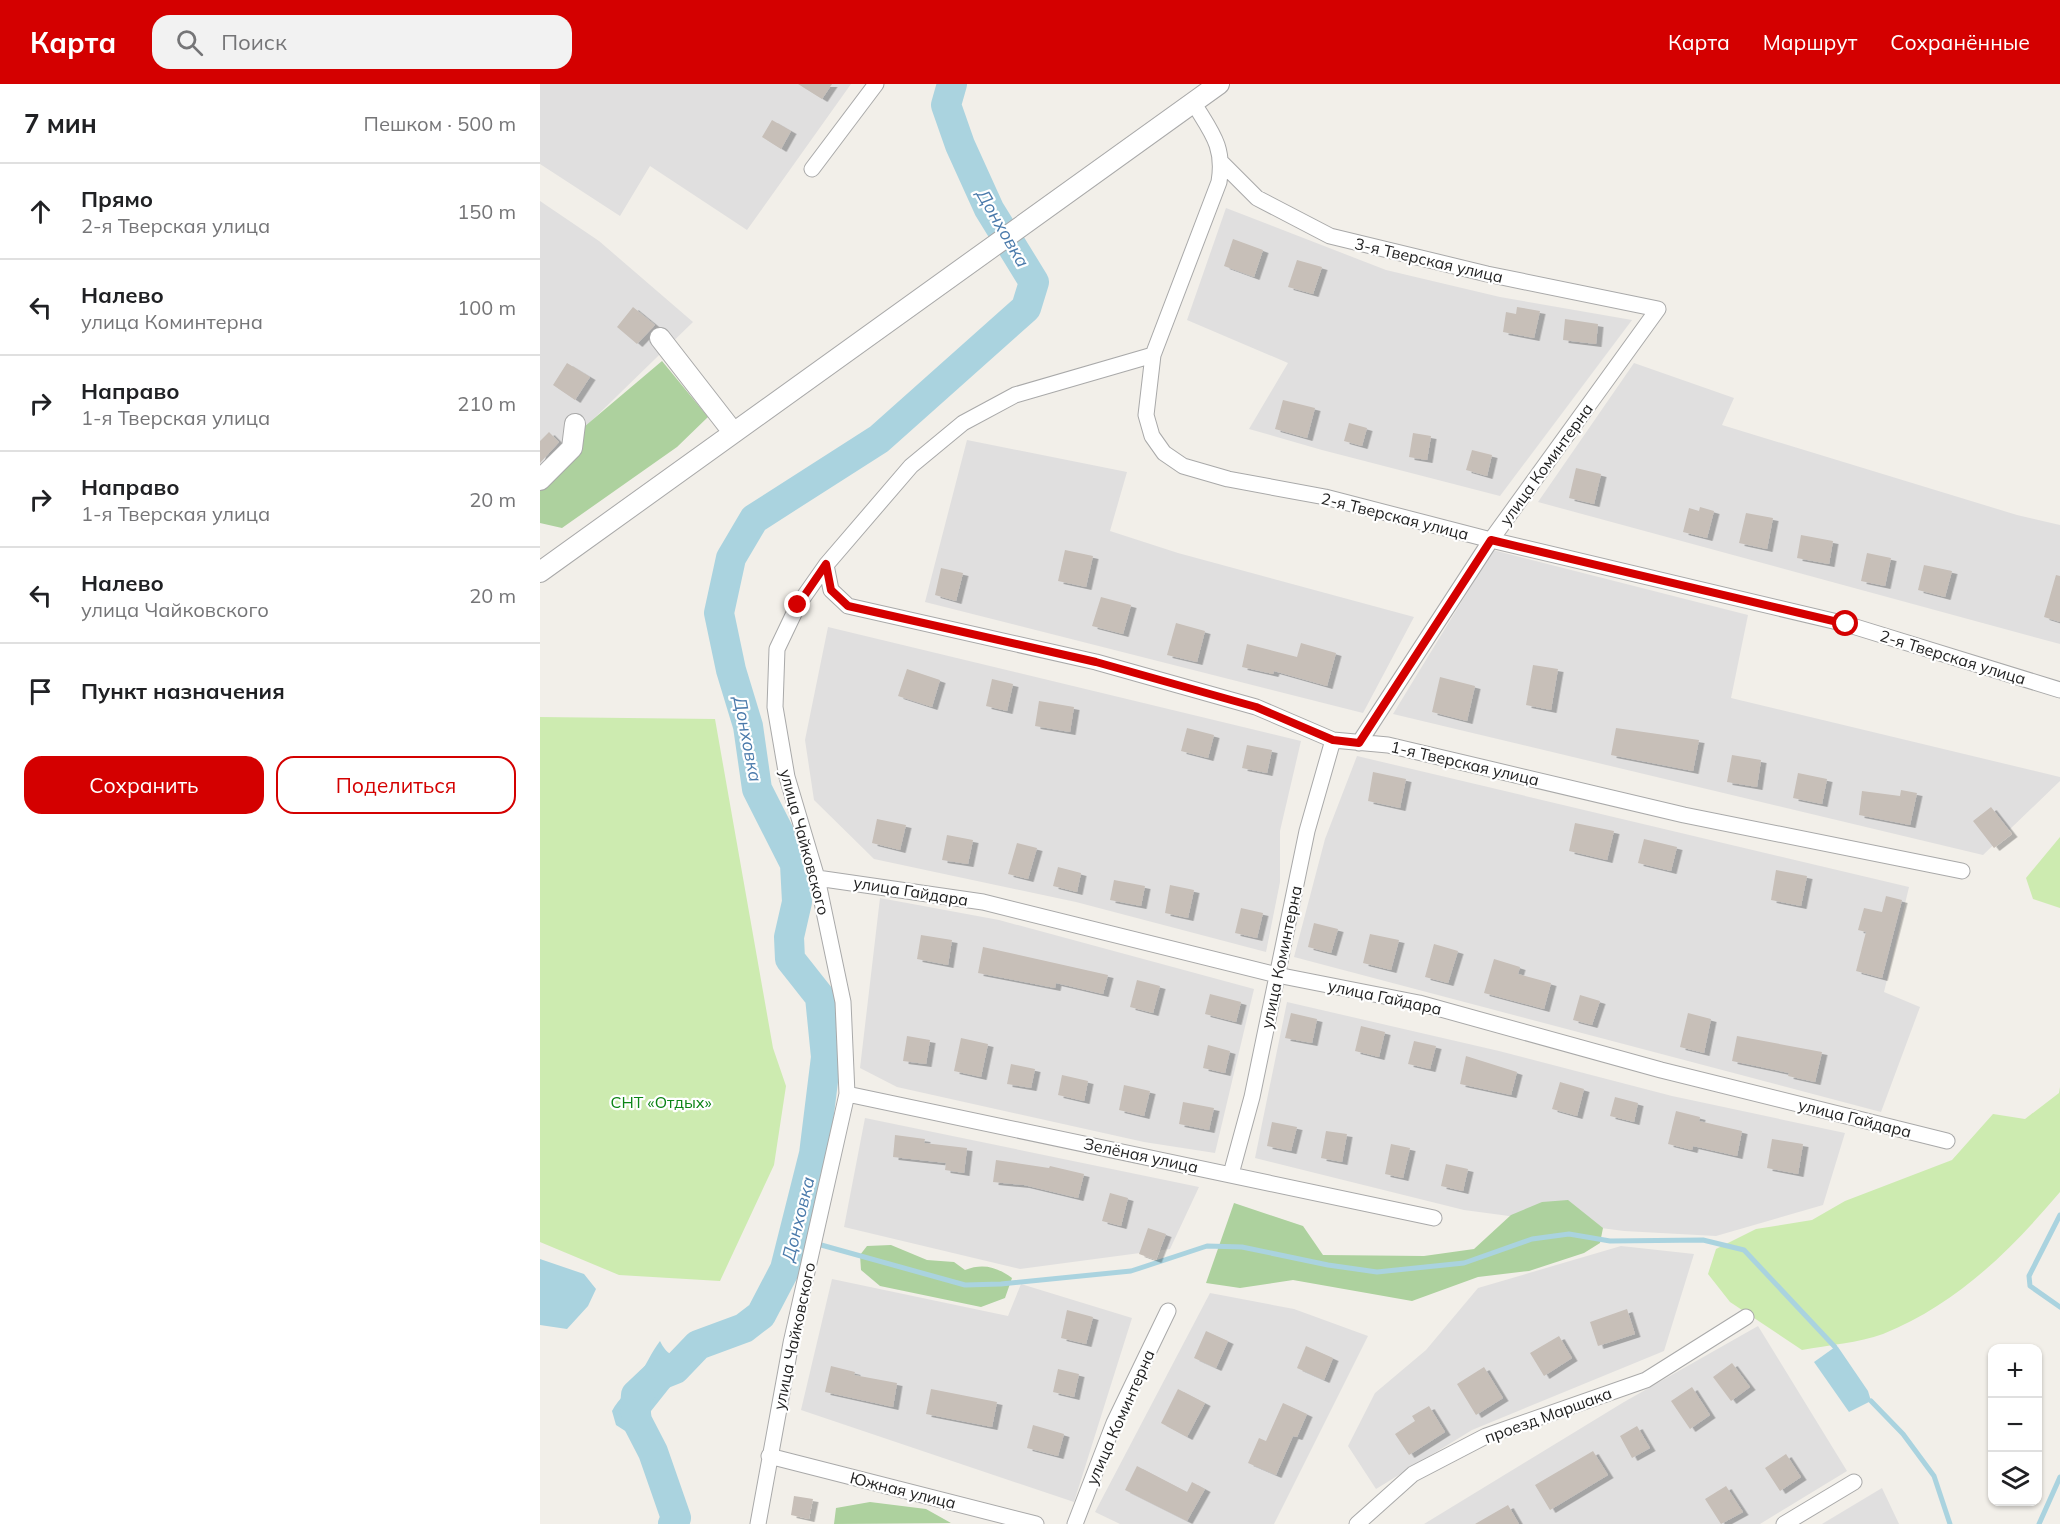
<!DOCTYPE html>
<html lang="ru">
<head>
<meta charset="utf-8">
<style>
  :root { --surface:#fff; --page:#f2f2f2; --text:#202124; --muted:#757577; --line:#e0e0e0; --accent:#d40000 }
  body { margin:0; font-family:Mulish,sans-serif; background:var(--page); color:var(--text) }
  .controls { position:absolute; right:18px; bottom:18px; display:grid; overflow:hidden; border-radius:12px; box-shadow:0 2px 4px #0004 }
  .controls button { width:54px; height:54px; display:grid; place-items:center; padding:0; border:0; border-bottom:2px solid var(--line); background:var(--surface); color:var(--text); font:30px sans-serif }
  .stop { position:absolute; width:18px; height:18px; margin:-14px; border:4px solid #d40000; border-radius:50%; background:#fff }
  .stop.end { background:#d40000; border-color:#fff; box-shadow:0 2px 6px #0008 }
  .list { margin:0; padding:0; list-style:none }
  h2 { display:flex; justify-content:space-between; align-items:center; height:78px; margin:0; padding:0 24px; font-size:26px }
  h2 small { font-size:20px; font-weight:400; color:var(--muted) }
  .list li { display:grid; grid-template-columns:39px 1fr auto; gap:18px; align-items:center; box-sizing:border-box; height:96px; padding:0 24px; border-top:2px solid var(--line) }
  .list b { display:block; font-size:22px; white-space:nowrap }
  .list p { margin:0; font-size:20px; white-space:nowrap; color:var(--muted) }
  .list em { font-size:20px; font-style:normal; color:var(--muted) }
  .actions { display:flex; gap:12px; padding:18px 24px }
  .actions a { flex:1; padding:14px 0; border:2px solid var(--accent); border-radius:18px; text-align:center; font-size:21px; color:var(--accent) }
  .actions .main { background:var(--accent); color:#fff }
  .icon { flex:none; width:33px; height:33px; fill:none; stroke:currentColor; stroke-width:2; stroke-linecap:round; stroke-linejoin:round }
  .map { position:relative; flex:none; width:1520px; height:1440px; overflow:hidden }
  header { display:flex; align-items:center; gap:36px; box-sizing:border-box; height:84px; padding:0 30px; background:var(--accent); color:#fff }
  header strong { font-size:28px }
  nav { display:flex; gap:33px; margin-inline-start:auto; font-size:21px }
  .search { width:420px; height:54px; background:var(--page); display:flex; align-items:center; gap:15px; box-sizing:border-box; padding:0 21px; border-radius:18px; color:var(--muted); font-size:22px }
  main { display:flex }
  aside { flex:1; background:var(--surface) }
  .map>svg:first-child { display:block }
  .residential { fill:#e0dfdf }
  .grass { fill:#cdebb0 }
  .forest { fill:#add19e }
  .water { fill:#aad3df }
  .lines { fill:none; stroke-linecap:round; stroke-linejoin:round }
  .stream { stroke:#aad3df; stroke-width:5 }
  .river { stroke:#aad3df; stroke-width:30 }
  .building { fill:#c7bfb8; filter:url(#shadow) }
  .minor-casing { stroke:#a9a9a9; stroke-width:17 }
  .tertiary-casing { stroke:#a9a9a9; stroke-width:22 }
  .minor { stroke:#fff; stroke-width:15 }
  .tertiary { stroke:#fff; stroke-width:20 }
  .route { stroke:#d40000; stroke-width:8 }
  .labels { text-anchor:middle; dominant-baseline:central; stroke-width:4.5; stroke-linejoin:round; paint-order:stroke }
  .street-label { font-size:16px; fill:#222; stroke:#fff }
  .park-label { font-size:16px; fill:#0c8416; stroke:#fff }
  .water-label { font-size:18px; font-style:italic; fill:#4a7aab; stroke:#fff }
</style>
</head>
<body>
<header>
<strong>Карта</strong>
<div class="search"><svg class="icon" aria-label="search" viewBox="0 0 24 24"><circle cx="10" cy="10" r="6"/><path d="M15 15l6 6"/></svg>Поиск</div>
<nav><a>Карта</a><a>Маршрут</a><a>Сохранённые</a></nav>
</header>
<main>
<aside>
<h2>7 мин<small>Пешком · 500 m</small></h2>
<ul class="list">
<li><svg class="icon" aria-label="ahead" viewBox="0 0 24 24"><path d="M12 20V5M6 11l6-6 6 6"/></svg><div><b>Прямо</b><p>2-я Тверская улица</p></div><em>150 m</em></li>
<li><svg class="icon" aria-label="left" viewBox="0 0 24 24"><path d="M17 20v-9H6M10 6l-5 5 5 5"/></svg><div><b>Налево</b><p>улица Коминтерна</p></div><em>100 m</em></li>
<li><svg class="icon" aria-label="right" viewBox="0 0 24 24"><path d="M7 20v-9h11M14 6l5 5-5 5"/></svg><div><b>Направо</b><p>1-я Тверская улица</p></div><em>210 m</em></li>
<li><svg class="icon" aria-label="right" viewBox="0 0 24 24"><path d="M7 20v-9h11M14 6l5 5-5 5"/></svg><div><b>Направо</b><p>1-я Тверская улица</p></div><em>20 m</em></li>
<li><svg class="icon" aria-label="left" viewBox="0 0 24 24"><path d="M17 20v-9H6M10 6l-5 5 5 5"/></svg><div><b>Налево</b><p>улица Чайковского</p></div><em>20 m</em></li>
<li><svg class="icon" aria-label="arrive" viewBox="0 0 24 24"><path d="M6 21V4h12l-3 4 3 4H6"/></svg><div><b>Пункт назначения</b></div></li>
</ul>
<div class="actions"><a class="main">Сохранить</a><a>Поделиться</a></div>
</aside>
<div class="map">
<svg width="1520" height="1440" viewBox="0 0 1520 1440">
  <defs>
    <filter id="shadow"><feDropShadow dx="5.5" dy="3" stdDeviation="0" flood-color="#0004"/></filter>
  </defs>
  <rect width="100%" height="100%" fill="#f2efe9"/>
  <!-- residential -->
  <path class="residential" d="M0,0H311L207,146L110,82L80,132L0,80Z
    M0,117L59,157L153,238L0,387Z
    M686,124L846,186L960,213L1092,236L960,412L782,366L709,345L748,279L647,236Z
    M1094,279L1194,314L1182,341L1477,431L1520,441V560L998,418Z
    M427,356L587,388L570,447L638,469L874,533L823,629L385,518Z
    M953,466L1208,531L1191,614L1520,693V697L1443,771L853,630Z
    M288,543L761,657L740,747V798L726,868L536,818L334,775L274,716L265,656Z
    M817,672L1369,803L1344,908L1380,923L1341,1028L754,873L785,755Z
    M340,814L459,836L714,905L675,1069L604,1058L357,1003L320,984Z
    M747,918L959,967L1132,1012L1305,1049L1283,1121L1176,1152L1084,1147L924,1126L715,1074Z
    M325,1034L659,1103L630,1165L480,1185L304,1143Z
    M1081,1162L1154,1170L1124,1267L932,1346L836,1405L808,1362L835,1309L886,1266L938,1204Z
    M292,1195L468,1232L481,1200L592,1234L534,1418L261,1326Z
    M670,1209L754,1225L828,1252L734,1440H580L555,1428Z
    M1218,1242L1307,1387L1220,1440H884L1084,1318Z
    M1342,1404L1359,1440H1282Z"/>
  <!-- grass -->
  <path class="grass" d="M0,633L175,635L233,964L246,1002L234,1081L180,1197L79,1191L0,1158Z
    M1520,753V824L1493,815L1486,794Z
    M1520,1003V1108C1470,1167 1417,1220 1343,1250C1319,1259 1288,1261 1262,1266L1190,1218L1168,1190L1176,1165L1216,1145L1272,1136L1305,1117L1412,1076L1453,1030L1485,1035L1519,1009Z"/>
  <!-- forest -->
  <path class="forest" d="M122,277L168,333L137,363L22,444L0,439V400L44,343Z
    M1028,1116L1063,1144L1060,1159L1044,1169L989,1187L938,1193L872,1217L753,1196L700,1204L666,1199L694,1119L763,1142L783,1171L884,1172L934,1165L971,1131L1002,1118Z
    M351,1161L387,1176L414,1178L425,1186C443,1179 457,1183 472,1194L465,1214L441,1223L340,1202L321,1186L320,1171L327,1162Z
    M330,1418L386,1425L411,1439L294,1440L296,1424Z"/>
  <!-- water -->
  <path class="water" d="M0,1175L44,1190L56,1205L48,1222L27,1245L0,1241Z
    M120,1257C127,1271 132,1272 147,1273L146,1283L111,1327L107,1357L93,1352L76,1341L72,1327C79,1314 90,1306 98,1294C106,1281 111,1269 120,1257Z
    M1295,1263H1298L1328,1307L1331,1317L1309,1328L1274,1278Z"/>
  <g class="lines">
    <!-- stream -->
    <path class="stream" d="M1520,1131L1489,1192L1490,1202L1520,1223
      M245,1185L261,1162L274,1159L425,1201L461,1200L591,1187L667,1162L702,1163L788,1181L837,1188L924,1179L992,1155L1029,1150L1070,1157L1163,1156L1204,1166L1295,1263
      M1331,1317L1363,1350L1394,1392L1410,1440
      M1499,1440L1520,1393"/>
    <!-- river -->
    <path class="river" d="M133,1440L136,1434L113,1368L97,1337L95,1323L96,1311L115,1293L135,1285L158,1261L204,1244L221,1231L245,1185L274,1070L286,973L280,913L250,875L249,853L257,818L255,780L217,705L208,642L191,586L179,529L191,474L214,435L339,355L486,224L494,198L449,125L420,61L406,21L412,0"/>
  </g>
  <!-- building -->
  <path class="building" d="M258,0H292L282,15Z
    M232,36L251,47L241,65L222,53Z
    M693,155L723,166L714,193L684,182Z
    M757,176L782,183L773,210L748,203Z
    M93,223L115,241L97,260L77,243Z
    M977,223L1000,227L994,254L963,248L966,228L976,230Z
    M1025,235L1058,240L1056,260L1023,256Z
    M27,279L50,293L35,316L13,301Z
    M743,316L775,324L767,354L735,345Z
    M809,339L827,344L822,362L804,357Z
    M9,348L19,358L0,379V357Z
    M873,349L891,352L887,376L869,373Z
    M932,366L952,371L947,392L926,386Z
    M1036,384L1061,390L1054,420L1029,414Z
    M1160,423L1174,427L1167,454L1143,448L1149,424L1159,427Z
    M1206,429L1233,434L1227,465L1199,459Z
    M1261,451L1293,457L1289,480L1257,474Z
    M525,466L553,472L546,503L518,497Z
    M1327,469L1351,474L1345,502L1321,497Z
    M1384,481L1412,487L1405,513L1378,506Z
    M401,484L423,489L416,517L395,511Z
    M1516,491L1520,492V538L1504,533Z
    M561,513L591,521L583,550L552,542Z
    M636,539L665,547L657,578L627,571Z
    M761,559L796,569L787,602L734,587L733,590L702,583L707,560L757,573Z
    M993,581L1018,585L1011,626L986,621Z
    M367,585L400,596L392,623L358,612Z
    M900,593L935,602L927,637L892,628Z
    M452,595L473,600L467,627L446,622Z
    M499,617L534,623L530,648L495,642Z
    M647,644L674,651L668,674L641,667Z
    M1076,644L1159,656L1153,687L1071,671Z
    M707,661L732,666L727,689L702,684Z
    M1192,671L1221,676L1217,703L1187,698Z
    M833,688L866,695L860,724L828,717Z
    M1258,689L1287,695L1282,720L1253,714Z
    M1361,706L1377,709L1370,741L1319,731L1322,707L1360,712Z
    M1451,723L1472,750L1454,764L1433,737Z
    M337,735L366,741L360,766L332,759Z
    M1035,739L1074,747L1067,776L1029,767Z
    M407,751L433,756L428,780L402,776Z
    M1104,755L1137,763L1131,787L1098,779Z
    M477,759L497,764L488,795L468,790Z
    M518,783L541,789L537,808L513,802Z
    M1236,786L1267,792L1261,822L1231,816Z
    M574,796L605,802L601,822L570,816Z
    M630,801L654,806L648,834L625,829Z
    M1346,812L1362,816L1342,894L1316,887L1326,848L1318,846L1324,824L1342,828Z
    M701,824L723,829L717,854L695,849Z
    M774,839L798,845L791,869L768,863Z
    M830,850L859,856L851,886L823,879Z
    M381,851L412,856L408,881L377,875Z
    M894,860L918,867L908,899L885,893Z
    M443,863L568,891L563,910L516,899L515,904L438,889Z
    M954,875L980,883L978,890L1011,899L1004,925L944,909Z
    M597,896L620,902L613,929L590,923Z
    M670,910L701,918L696,938L665,930Z
    M1040,911L1060,917L1052,941L1033,936Z
    M751,929L777,935L772,959L745,954Z
    M1148,929L1171,935L1164,969L1140,963Z
    M821,942L845,948L839,973L815,967Z
    M367,952L390,956L386,980L363,977Z
    M1197,952L1282,968L1275,998L1248,992L1249,989L1192,977Z
    M421,954L448,960L441,993L414,987Z
    M874,957L896,962L890,985L868,980Z
    M668,961L690,967L685,989L663,984Z
    M926,972L977,988L971,1011L920,1000Z
    M471,980L495,985L491,1004L467,1000Z
    M522,991L548,997L544,1017L518,1011Z
    M1020,998L1044,1005L1037,1032L1012,1025Z
    M584,1001L610,1007L604,1032L579,1026Z
    M1075,1013L1098,1019L1094,1038L1070,1032Z
    M643,1018L674,1024L669,1046L639,1040Z
    M1136,1027L1160,1033L1159,1037L1202,1047L1197,1072L1153,1062L1152,1066L1128,1060Z
    M732,1038L757,1043L751,1067L727,1062Z
    M786,1047L807,1050L802,1078L781,1074Z
    M355,1051L385,1055L384,1059L427,1064L424,1089L405,1086L406,1079L353,1073Z
    M1232,1055L1263,1060L1258,1090L1227,1084Z
    M851,1060L870,1064L863,1094L845,1090Z
    M456,1076L509,1084L510,1082L544,1090L538,1114L484,1101L453,1098Z
    M906,1080L928,1085L923,1107L901,1102Z
    M570,1109L588,1114L581,1142L562,1137Z
    M608,1144L626,1150L616,1176L599,1170Z
    M1087,1225L1095,1250L1058,1262L1050,1238Z
    M527,1226L553,1233L546,1260L521,1254Z
    M666,1247L688,1257L676,1284L654,1274Z
    M1019,1252L1032,1274L1004,1292L990,1269Z
    M766,1262L793,1274L784,1296L757,1284Z
    M1192,1279L1210,1303L1191,1317L1173,1293Z
    M291,1282L315,1288L314,1291L357,1299L353,1323L285,1308Z
    M944,1283L963,1314L936,1331L917,1300Z
    M518,1285L539,1290L534,1313L513,1308Z
    M1152,1303L1170,1331L1150,1345L1131,1317Z
    M391,1305L457,1318L452,1343L386,1330Z
    M638,1305L665,1319L647,1353L621,1339Z
    M743,1319L767,1330L757,1353L753,1352L736,1391L708,1379L719,1354L726,1357Z
    M889,1322L905,1348L869,1371L855,1350L875,1337L872,1332Z
    M493,1341L524,1350L518,1372L487,1364Z
    M1097,1342L1110,1364L1092,1374L1080,1352Z
    M1053,1367L1068,1391L1010,1426L995,1401Z
    M1246,1370L1261,1393L1240,1407L1225,1384Z
    M597,1382L647,1408L652,1398L665,1405L647,1437L585,1406Z
    M1186,1402L1203,1428L1181,1440L1165,1415Z
    M254,1412L273,1415L269,1435L251,1431Z
    M968,1421L979,1440H935Z"/>
  <g class="lines">
    <!-- minor casing -->
    <g class="minor-casing">
      <path id="minor" d="M653,18C671,48 685,62 679,98L613,271L606,331L612,352L624,369L643,382L688,395L785,413L951,456L1306,540L1520,606
        M682,79L717,114L790,152L947,190L1118,225L951,456L819,659
        M272,85L336,0
        M286,481L291,506L308,522L556,578L716,623L793,656L848,661L1144,731L1422,787
        M277,794L443,818L737,891L879,919L1121,986L1407,1057
        M307,1010L894,1134
        M691,1090L712,1013L767,747L793,656
        M229,1372L496,1440
        M218,1440L251,1259L307,1010L303,918L277,794L247,693L235,623L237,565L258,521L286,481L371,382L423,339L475,311L613,271
        M535,1440L574,1339L628,1227
        M817,1440L873,1390L946,1352L1106,1296L1206,1233
        M1244,1440L1314,1398"/>
    </g>
    <!-- tertiary casing -->
    <g class="tertiary-casing">
      <path id="tertiary" d="M120,254L193,348
        M0,396L32,364L35,340
        M0,488L679,0"/>
    </g>
    <!-- minor -->
    <use href="#minor" class="minor"/>
    <!-- tertiary -->
    <use href="#tertiary" class="tertiary"/>
  </g>
  <g class="lines">
    <!-- route -->
    <path class="route" d="M258,521L286,480L291,506L308,522L556,578L716,623L793,656L819,659L951,456L1306,540"/>
  </g>
  <g class="labels">
    <!-- street labels -->
    <g class="street-label">
      <text transform="translate(889 176) rotate(13)">3-я Тверская улица</text>
      <text transform="translate(1006 380) rotate(-54)">улица Коминтерна</text>
      <text transform="translate(855 432) rotate(14)">2-я Тверская улица</text>
      <text transform="translate(1413 573) rotate(17)">2-я Тверская улица</text>
      <text transform="translate(925 679) rotate(13)">1-я Тверская улица</text>
      <text transform="translate(265 758) rotate(75)">улица Чайковского</text>
      <text transform="translate(371 807) rotate(9)">улица Гайдара</text>
      <text transform="translate(741 873) rotate(-78)">улица Коминтерна</text>
      <text transform="translate(845 913) rotate(12)">улица Гайдара</text>
      <text transform="translate(1315 1034) rotate(14)">улица Гайдара</text>
      <text transform="translate(601 1071) rotate(12)">Зелёная улица</text>
      <text transform="translate(254 1252) rotate(-78)">улица Чайковского</text>
      <text transform="translate(1008 1331) rotate(-20)">проезд Маршака</text>
      <text transform="translate(580 1333) rotate(-66)">улица Коминтерна</text>
      <text transform="translate(363 1406) rotate(14)">Южная улица</text>
    </g>
    <!-- park labels -->
    <g class="park-label">
      <text x="121" y="1018">СНТ «Отдых»</text>
    </g>
    <!-- water labels -->
    <g class="water-label">
      <text transform="translate(463 144) rotate(60)">Донховка</text>
      <text transform="translate(208 655) rotate(79)">Донховка</text>
      <text transform="translate(258 1135) rotate(-76)">Донховка</text>
    </g>
  </g>
</svg>
<div class="controls">
<button>+</button>
<button>−</button>
<button><svg class="icon" aria-label="layers" viewBox="0 0 24 24"><path d="M12 4l9 5-9 5-9-5zM3 14l9 5 9-5"/></svg></button>
</div>
<div class="stop" style="left:1306px;top:540px"></div>
<div class="stop end" style="left:258px;top:521px"></div>
</div>
</main>
</body>
</html>
